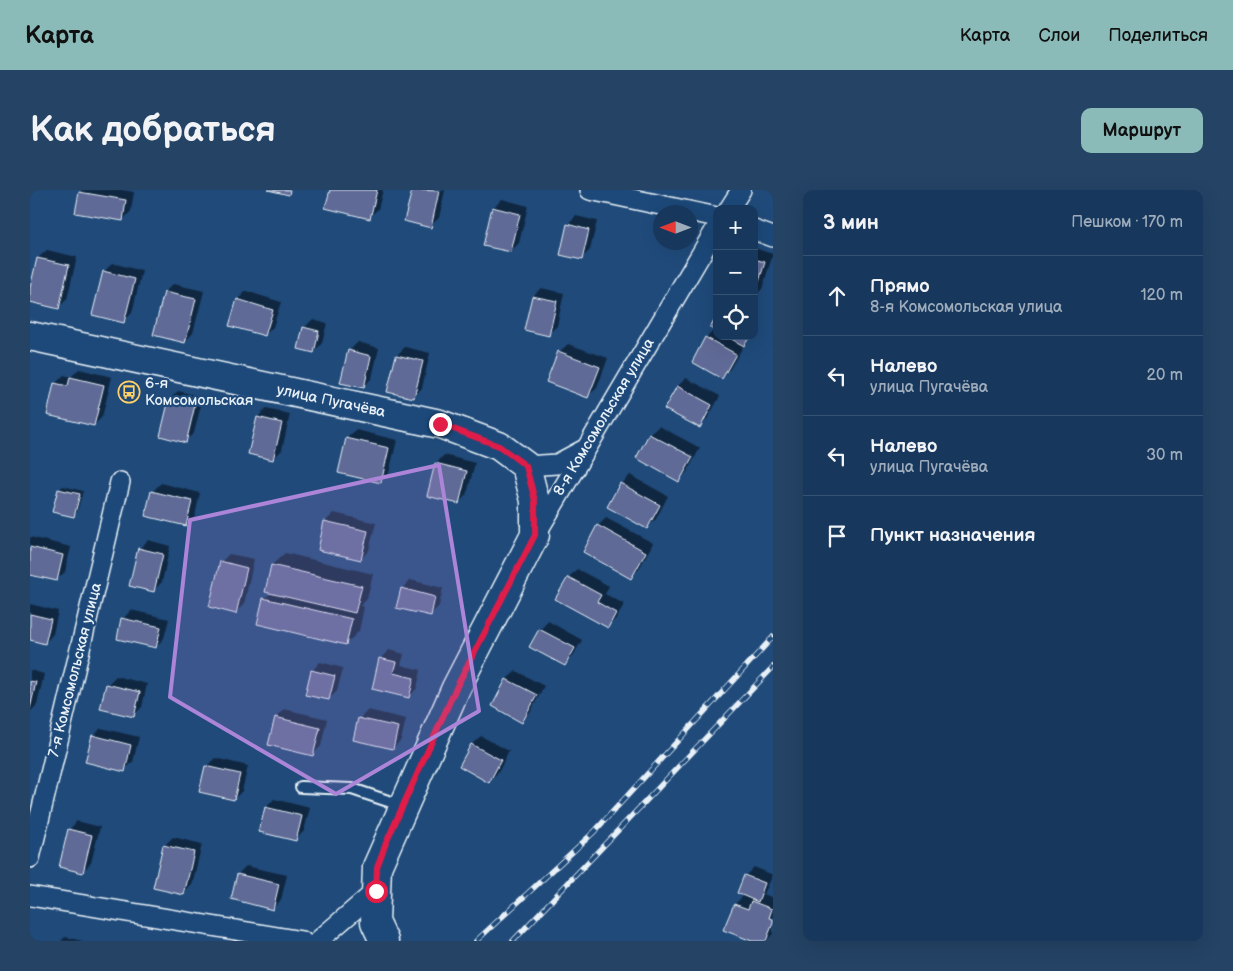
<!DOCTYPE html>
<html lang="ru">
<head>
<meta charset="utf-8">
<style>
  :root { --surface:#17385c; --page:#244365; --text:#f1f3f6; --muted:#9eacbb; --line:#365272; --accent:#8bbbb9 }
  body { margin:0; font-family:"Balsamiq Sans",sans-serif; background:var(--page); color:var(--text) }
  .controls { position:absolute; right:15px; top:15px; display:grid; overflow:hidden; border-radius:10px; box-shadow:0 5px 20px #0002 }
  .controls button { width:45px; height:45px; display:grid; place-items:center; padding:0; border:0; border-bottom:1px solid var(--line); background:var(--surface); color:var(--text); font:25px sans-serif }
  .compass { position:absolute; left:623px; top:15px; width:45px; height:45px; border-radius:50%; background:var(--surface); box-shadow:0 5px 20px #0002; rotate:270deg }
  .stop { position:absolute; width:15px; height:15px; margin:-11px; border:4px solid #e11d48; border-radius:50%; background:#fff }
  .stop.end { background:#e11d48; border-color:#fff; box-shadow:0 1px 5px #0008 }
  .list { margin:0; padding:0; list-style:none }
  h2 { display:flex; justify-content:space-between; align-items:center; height:65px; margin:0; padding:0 20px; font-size:21px }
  h2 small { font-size:16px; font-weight:400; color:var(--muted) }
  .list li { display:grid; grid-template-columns:32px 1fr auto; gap:15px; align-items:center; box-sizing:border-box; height:80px; padding:0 20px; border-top:1px solid var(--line) }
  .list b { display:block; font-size:19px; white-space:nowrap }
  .list p { margin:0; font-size:16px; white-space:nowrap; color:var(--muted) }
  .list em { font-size:16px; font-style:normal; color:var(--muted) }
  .icon { flex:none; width:28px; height:28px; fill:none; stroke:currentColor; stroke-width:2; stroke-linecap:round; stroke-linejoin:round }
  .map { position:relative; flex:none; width:743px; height:751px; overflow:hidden; border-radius:10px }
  header { display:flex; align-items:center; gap:30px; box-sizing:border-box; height:70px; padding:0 25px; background:var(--accent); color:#111 }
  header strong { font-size:24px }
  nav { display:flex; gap:28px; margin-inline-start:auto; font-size:18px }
  .intro { display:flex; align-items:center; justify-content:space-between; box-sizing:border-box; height:120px; padding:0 30px }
  h1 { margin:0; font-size:35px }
  .button { padding:12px 22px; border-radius:10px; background:var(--accent); color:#111; font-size:18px; font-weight:700 }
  main { display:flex; gap:30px; padding:0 30px }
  aside { flex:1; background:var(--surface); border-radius:10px; box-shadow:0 5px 20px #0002 }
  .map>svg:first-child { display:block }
  .shadow { fill:#0007 }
  .building { fill:#606b96; stroke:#e8f1f8 }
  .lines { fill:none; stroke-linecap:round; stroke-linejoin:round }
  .service-casing { stroke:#e8f1f8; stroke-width:14 }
  .minor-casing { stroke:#e8f1f8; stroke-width:22 }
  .secondary-casing { stroke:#e8f1f8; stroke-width:31 }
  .service { stroke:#1f4a7a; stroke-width:10 }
  .minor { stroke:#1f4a7a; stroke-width:19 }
  .secondary { stroke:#1f4a7a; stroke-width:28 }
  .rail-casing { stroke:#e8f1f8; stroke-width:5.5 }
  .rail { stroke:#1f4a7a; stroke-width:4; stroke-dasharray:11; stroke-linecap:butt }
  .route { stroke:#e11d48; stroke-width:6 }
  .marked { fill:#ac85d9; fill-opacity:0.2; stroke:#ac85d9; stroke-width:4; stroke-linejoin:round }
  .labels { text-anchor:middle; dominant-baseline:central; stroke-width:4.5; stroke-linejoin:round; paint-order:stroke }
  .poi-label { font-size:15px; fill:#e8f1f8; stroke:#1f4a7a; text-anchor:start }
  .street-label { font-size:15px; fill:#e8f1f8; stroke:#1f4a7a }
</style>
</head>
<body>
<header>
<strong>Карта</strong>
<nav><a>Карта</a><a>Слои</a><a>Поделиться</a></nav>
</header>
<div class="intro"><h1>Как добраться</h1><a class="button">Маршрут</a></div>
<main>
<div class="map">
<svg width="743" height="751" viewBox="0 0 743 751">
  <rect width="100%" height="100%" fill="#1f4a7a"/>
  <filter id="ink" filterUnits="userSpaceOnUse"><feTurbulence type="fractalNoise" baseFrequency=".02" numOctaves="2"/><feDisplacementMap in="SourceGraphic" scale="10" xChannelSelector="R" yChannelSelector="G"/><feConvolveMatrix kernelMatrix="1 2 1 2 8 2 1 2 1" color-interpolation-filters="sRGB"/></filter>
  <g filter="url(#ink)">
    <!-- shadow -->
    <path class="shadow" d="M52,0H92L104,2L101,21L93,30L50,2Z
      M301,0H353L348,19L339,27Z
      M383,0H415L409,28L400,36L375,30Z
      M472,9L498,16L489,53L481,61L463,18Z
      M546,26L567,31L560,60L552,68L538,35Z
      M724,58L743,64L732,99L724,107Z
      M17,60L47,67L37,109L28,118L0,111V104L8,68Z
      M82,73L112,81L102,123L94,131L74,82Z
      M143,94L174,101L163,143L155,152L135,102Z
      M511,98L534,103L527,136L518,144L495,139L503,106Z
      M216,101L251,112L243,137L235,145L208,110Z
      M687,128V146H721L714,155L700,179L692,187L676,148L685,139Z
      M283,129L297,133L292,153L284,162L274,138Z
      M328,152L349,158L342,188L333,197L319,161Z
      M538,154L578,168L567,198L558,206L529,162Z
      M375,157L400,163L392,198L383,207L367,165Z
      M49,179L82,187L72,227L64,235L25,194L34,185L41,187Z
      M656,188L690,206L678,228L669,236L636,218L648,196Z
      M148,201L173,207L164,243L155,251L140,209Z
      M236,219L260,224L252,260L243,269L228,227Z
      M629,236L670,258L657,282L649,290L608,268L620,244Z
      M326,240L367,250L359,283L350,292L317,248Z
      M414,265L445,273L437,304L429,313L406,274Z
      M600,285L638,306L626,329L617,337L579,317L592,294Z
      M131,293L170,303L165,326L156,335L122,302Z
      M33,296L53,301L47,322L43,326L29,300Z
      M304,323L346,333L339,360L331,369L289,359L296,331Z
      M576,328L623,353L609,379L601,387L568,336Z
      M0,347L41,357L35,382L26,390L0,384Z
      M118,350L140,356L132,392L123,401L109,359Z
      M255,363L343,384L337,409L330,416L334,417L329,441L316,454L234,409L242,402V375Z
      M199,364L224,369L214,414L206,422L191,372Z
      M547,379L579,396L575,404L594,414L587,428L578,436L539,387Z
      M380,390L413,398L409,416L400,425L372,399Z
      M0,414L28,421L23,444L15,453L0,449Z
      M101,420L139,429L134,448L126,457L93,429Z
      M518,431L552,450L543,466L535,475L510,440Z
      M359,460L374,464L371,475L391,480L387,498L379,507L350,469Z
      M290,472L313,478L307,501L299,509L282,481Z
      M0,480L14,484L7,515L0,522Z
      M486,481L514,496L500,523L492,531L463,515L477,489Z
      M86,486L117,494L112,517L103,526L77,495Z
      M254,519L297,529L291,556L282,565L246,528Z
      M338,520L376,529L371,550L363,558L329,529Z
      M71,538L109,547L103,572L94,580L63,546Z
      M451,546L479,561L468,583L459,591L430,575L442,554Z
      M185,568L218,576L212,601L204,609L177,576Z
      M244,609L280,618L274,641L266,649L236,618Z
      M47,631L70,637L61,673L53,681L39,640Z
      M143,647L172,654L162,695L153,704L135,655Z
      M216,676L257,685L251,710L243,718L202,708L208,684Z
      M724,677L743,685L734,704L743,708V744L737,751H725L705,714L714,705L715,686Z
      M35,747L53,751H31Z"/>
    <!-- building -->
    <path class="building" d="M238,0H260L259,5Z
      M300,0H347L340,29L295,18Z
      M382,0L409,1L401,38L374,31Z
      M49,2L96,10L93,31L45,23Z
      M462,17L490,24L481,62L453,56Z
      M537,34L559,40L552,70L530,65Z
      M7,68L39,75L29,119L0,112V98Z
      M724,69L735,72L724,108Z
      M73,81L105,89L94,133L62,125Z
      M134,102L166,109L155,153L123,145Z
      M502,106L527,111L519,146L494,140Z
      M207,109L243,120L235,146L199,136Z
      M687,126V141L680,138Z
      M273,137L289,141L284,163L268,159Z
      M696,146H720L714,156Z
      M675,147L706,164L692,189L662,172Z
      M318,160L341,166L334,198L310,193Z
      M528,161L570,177L558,208L516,192Z
      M366,165L393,171L384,208L357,202Z
      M40,187L74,195L64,236L17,225L24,193L38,196Z
      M647,196L682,215L670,238L634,219Z
      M139,209L165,215L156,253L130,246Z
      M227,227L252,233L243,270L218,264Z
      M619,244L663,267L649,292L606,268Z
      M316,248L359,258L351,293L308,283Z
      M405,273L437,281L429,314L397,306Z
      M590,293L630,315L617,339L577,317Z
      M28,299L50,304L44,327L22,322Z
      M121,301L162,311L156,336L115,326Z
      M294,331L338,341L331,370L288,360Z
      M567,335L616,362L601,389L553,362Z
      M0,357L33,365L27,391L0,385Z
      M108,358L133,364L124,402L99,396Z
      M190,371L217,378L206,424L179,417Z
      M241,375L332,396L325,423L235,402Z
      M538,387L571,405L567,412L586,423L578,438L525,409Z
      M371,398L405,407L401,426L366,418Z
      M233,408L322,429L316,455L227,434Z
      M0,424L21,429L15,454L0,450Z
      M91,428L131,437L126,458L87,449Z
      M509,439L545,458L535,476L499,457Z
      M349,468L366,472L363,483L384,488L379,508L342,499Z
      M281,480L305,486L299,510L275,505Z
      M476,489L507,505L492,533L462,516Z
      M0,491L6,492L0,519Z
      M76,494L110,502L104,527L70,519Z
      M245,527L290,538L283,566L238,555Z
      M328,528L368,537L363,559L323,550Z
      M62,545L101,555L95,582L55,572Z
      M441,554L471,570L459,593L429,576Z
      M175,576L210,584L204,610L169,602Z
      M235,617L272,626L266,651L229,642Z
      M38,639L62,645L53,683L29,677Z
      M133,655L164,662L154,705L123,698Z
      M207,684L249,694L243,720L201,709Z
      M714,685L735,693L728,712L707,703Z
      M721,711L742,719L739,728L743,729V733L736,751H722L693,740L704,714L718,719Z"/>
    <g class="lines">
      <!-- service casing -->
      <g class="service-casing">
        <path id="service" d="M271,597L322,599L373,616"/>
      </g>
      <!-- minor casing -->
      <g class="minor-casing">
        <path id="minor" d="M560,0L687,27
          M699,19L711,0
          M724,40L743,47
          M496,276L527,274L555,259
          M506,344L687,37
          M0,668L90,292
          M0,706L272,751
          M288,751L346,701"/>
      </g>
      <!-- secondary casing -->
      <g class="secondary-casing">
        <path id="secondary" d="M0,146L410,234L469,256L496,276L505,311V345L426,498L347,677L345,732L354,751"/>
      </g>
      <!-- service -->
      <use href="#service" class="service"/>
      <!-- minor -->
      <use href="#minor" class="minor"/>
      <!-- secondary -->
      <use href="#secondary" class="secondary"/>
      <!-- rail casing -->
      <g class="rail-casing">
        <path id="rail" d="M446,751L564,642L743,447
          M483,751L743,477"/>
      </g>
      <!-- rail -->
      <use href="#rail" class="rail"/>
    </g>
  </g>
  <g class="lines" filter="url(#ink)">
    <!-- route -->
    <path class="route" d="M346,701L347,677L356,653L426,498L505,345V311L496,276L469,256L410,234"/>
  </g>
  <!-- marked area -->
  <path class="marked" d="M409,275L449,521L306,604L140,507L160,330Z"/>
  <!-- icons -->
  <defs>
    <g id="bus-ring" transform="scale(1.125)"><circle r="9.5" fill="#1f4a7a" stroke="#ffd166" stroke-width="1.5"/><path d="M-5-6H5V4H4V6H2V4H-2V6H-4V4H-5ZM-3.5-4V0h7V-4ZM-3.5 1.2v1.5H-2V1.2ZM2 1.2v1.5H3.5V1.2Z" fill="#ffd166"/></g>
  </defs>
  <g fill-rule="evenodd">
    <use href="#bus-ring" x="99" y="202"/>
  </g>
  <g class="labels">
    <!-- poi labels -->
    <g class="poi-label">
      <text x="115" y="193">6-я<tspan x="115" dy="17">Комсомольская</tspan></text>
    </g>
    <!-- street labels -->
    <g class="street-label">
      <text transform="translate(301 211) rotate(12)">улица Пугачёва</text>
      <text transform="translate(574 227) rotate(-59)">8-я Комсомольская улица</text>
      <text transform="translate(45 480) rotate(-76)">7-я Комсомольская улица</text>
    </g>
  </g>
</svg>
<div class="controls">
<button>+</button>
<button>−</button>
<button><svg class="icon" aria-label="locate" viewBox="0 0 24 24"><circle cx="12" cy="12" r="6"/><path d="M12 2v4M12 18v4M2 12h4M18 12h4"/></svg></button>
</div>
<svg class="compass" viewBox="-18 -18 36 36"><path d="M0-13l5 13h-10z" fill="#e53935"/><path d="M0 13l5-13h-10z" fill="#9eacbb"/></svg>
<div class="stop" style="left:346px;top:701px"></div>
<div class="stop end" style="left:410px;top:234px"></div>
</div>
<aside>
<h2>3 мин<small>Пешком · 170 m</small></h2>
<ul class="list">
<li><svg class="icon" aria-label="ahead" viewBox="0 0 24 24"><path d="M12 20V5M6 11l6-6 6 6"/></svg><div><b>Прямо</b><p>8-я Комсомольская улица</p></div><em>120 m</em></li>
<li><svg class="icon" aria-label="left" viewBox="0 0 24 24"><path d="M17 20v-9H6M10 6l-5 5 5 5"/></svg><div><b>Налево</b><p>улица Пугачёва</p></div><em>20 m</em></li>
<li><svg class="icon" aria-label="left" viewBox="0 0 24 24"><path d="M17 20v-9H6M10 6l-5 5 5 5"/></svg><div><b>Налево</b><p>улица Пугачёва</p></div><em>30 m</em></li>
<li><svg class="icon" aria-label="arrive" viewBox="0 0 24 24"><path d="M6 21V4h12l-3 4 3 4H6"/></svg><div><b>Пункт назначения</b></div></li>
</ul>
</aside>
</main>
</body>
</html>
